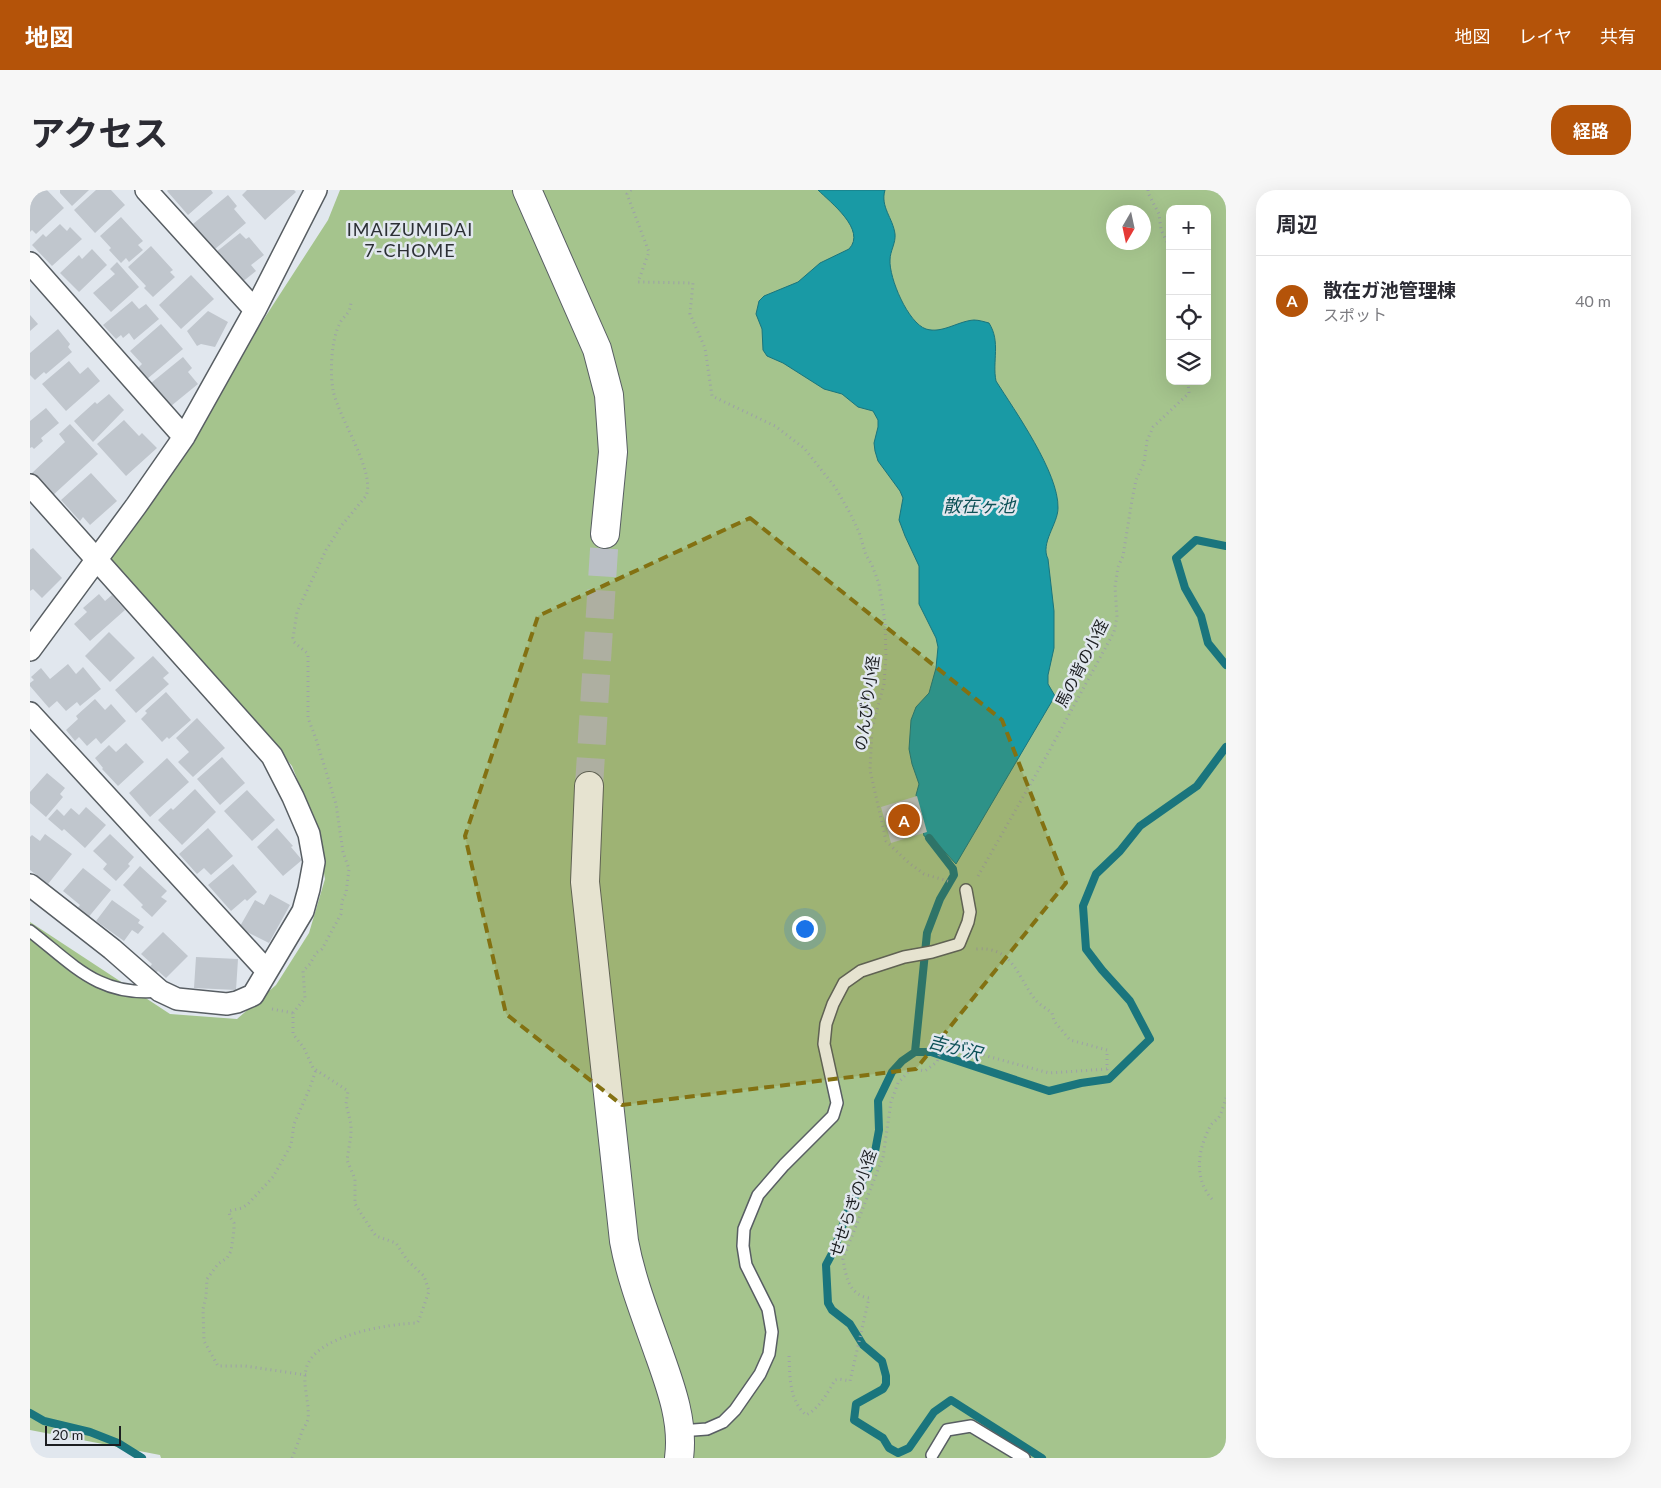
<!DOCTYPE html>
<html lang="ja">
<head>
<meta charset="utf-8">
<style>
  :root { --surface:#fff; --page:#f7f7f7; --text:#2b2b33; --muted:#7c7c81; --line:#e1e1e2; --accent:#b45309 }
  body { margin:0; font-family:Lato,"Noto Sans JP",sans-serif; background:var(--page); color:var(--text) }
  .controls { position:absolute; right:15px; top:15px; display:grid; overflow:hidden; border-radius:10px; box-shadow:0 5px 20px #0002 }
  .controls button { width:45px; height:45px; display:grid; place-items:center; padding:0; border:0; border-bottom:1px solid var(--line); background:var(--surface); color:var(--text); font:25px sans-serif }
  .compass { position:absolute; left:1076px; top:15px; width:45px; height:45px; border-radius:50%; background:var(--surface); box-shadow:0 5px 20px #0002; rotate:189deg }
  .scale { position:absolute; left:15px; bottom:12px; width:76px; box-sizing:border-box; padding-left:5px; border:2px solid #1c1e21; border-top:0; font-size:14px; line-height:18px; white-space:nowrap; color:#1c1e21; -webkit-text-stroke:4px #e1e7ee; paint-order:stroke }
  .you { position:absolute; left:774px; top:738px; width:18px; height:18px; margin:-12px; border:4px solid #fff; border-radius:50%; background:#1a73e8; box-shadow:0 0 0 8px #1a73e833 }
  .badge { display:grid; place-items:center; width:32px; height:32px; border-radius:50%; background:var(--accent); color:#fff; font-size:16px; font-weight:700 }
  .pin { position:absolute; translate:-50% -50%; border:2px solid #fff; box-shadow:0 1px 5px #0006 }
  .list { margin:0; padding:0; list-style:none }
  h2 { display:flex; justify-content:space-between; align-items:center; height:65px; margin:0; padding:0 20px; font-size:21px }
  h2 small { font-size:16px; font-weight:400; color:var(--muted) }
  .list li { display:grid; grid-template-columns:32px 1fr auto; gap:15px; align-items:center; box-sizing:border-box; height:90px; padding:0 20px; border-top:1px solid var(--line) }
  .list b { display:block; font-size:19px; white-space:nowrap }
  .list p { margin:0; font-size:16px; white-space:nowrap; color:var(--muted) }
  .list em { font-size:16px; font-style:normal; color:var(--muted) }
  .icon { flex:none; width:28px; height:28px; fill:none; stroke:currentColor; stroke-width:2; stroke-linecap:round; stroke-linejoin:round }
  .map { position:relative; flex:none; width:1196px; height:1268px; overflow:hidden; border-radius:20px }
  header { display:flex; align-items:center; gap:30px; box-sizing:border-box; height:70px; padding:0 25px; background:var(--accent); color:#fff }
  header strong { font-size:24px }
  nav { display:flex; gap:28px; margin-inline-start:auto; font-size:18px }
  .intro { display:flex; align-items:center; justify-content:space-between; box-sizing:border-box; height:120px; padding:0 30px }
  h1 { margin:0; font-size:35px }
  .button { padding:12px 22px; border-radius:20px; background:var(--accent); color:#fff; font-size:18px; font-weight:700 }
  main { display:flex; gap:30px; padding:0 30px }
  aside { flex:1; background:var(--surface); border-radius:20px; box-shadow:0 5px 20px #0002 }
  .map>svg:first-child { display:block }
  .green { fill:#a5c48d; fill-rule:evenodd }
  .water { fill:#199aa5; stroke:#1a757d }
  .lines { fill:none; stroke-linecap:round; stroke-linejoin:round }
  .stream { stroke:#1a757d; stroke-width:8 }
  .building { fill:#c0c6cd }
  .tertiary-tunnel { stroke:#babfc5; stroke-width:28; stroke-dasharray:28 14; stroke-linecap:butt }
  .service-casing { stroke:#585e63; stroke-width:14 }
  .minor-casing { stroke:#585e63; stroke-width:24 }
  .tertiary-casing { stroke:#585e63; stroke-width:30 }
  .path { stroke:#9da1a7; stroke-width:3; stroke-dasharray:1 4; stroke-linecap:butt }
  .service { stroke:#fff; stroke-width:11 }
  .minor { stroke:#fff; stroke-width:21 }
  .tertiary { stroke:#fff; stroke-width:28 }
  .marked { fill:#837112; fill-opacity:0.2; stroke:#837112; stroke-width:4; stroke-dasharray:10 6; stroke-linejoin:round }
  .labels { text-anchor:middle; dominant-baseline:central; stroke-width:5; stroke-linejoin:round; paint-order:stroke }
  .street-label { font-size:16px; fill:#1c1e21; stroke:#e1e7ee }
  .neighbourhood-label { font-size:18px; letter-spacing:1px; fill:#2c3035; stroke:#e1e7ee }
  .water-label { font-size:18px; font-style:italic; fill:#0d5157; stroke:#e1e7ee }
</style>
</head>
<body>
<header>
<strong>地図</strong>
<nav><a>地図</a><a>レイヤ</a><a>共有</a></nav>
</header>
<div class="intro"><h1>アクセス</h1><a class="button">経路</a></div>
<main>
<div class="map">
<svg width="1196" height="1268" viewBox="0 0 1196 1268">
  <rect width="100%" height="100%" fill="#e1e7ee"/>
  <!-- green -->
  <path class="green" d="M310,0H1196V1268H131L130,1265L0,1240V732L140,824L207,829L246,795L279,743L295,689L286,637L262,576L230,538L78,370L298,30ZM1140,19H1177V191H1140ZM1084,22H1114V52H1084Z"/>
  <!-- water -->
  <path class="water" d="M788,0H855C850,17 863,28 865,44C866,53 860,61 860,70C859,88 878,133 896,139C912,144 928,131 944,130C949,130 955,132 959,133C971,152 962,171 966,191C985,221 1029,283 1028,318C1028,334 1010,353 1018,369L1024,421V458L1018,485V494L1025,506L926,674L904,650L894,646L886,605L889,594L882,574L879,559L881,530L886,517L899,503L906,478L908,457L906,448L889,414V376L875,346L869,330L873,308L870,301L848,271L845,261L844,253L848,237V230L843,221L828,217L812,204L794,199L753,173L737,166L733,160L732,139L726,124L729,111L734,106L768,92L790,73L819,59C837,40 800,12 788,0Z"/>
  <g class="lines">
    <!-- stream -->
    <path class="stream" d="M1196,356L1166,350L1146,368L1155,398L1171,426L1178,453L1196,475
      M885,862L897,743L910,709L924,685L923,679L899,648
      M0,1223L14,1231L60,1242L88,1253L112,1268
      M1012,1268L921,1210L904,1222L879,1258L868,1263L859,1258L853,1248L824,1230L826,1214L853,1199L856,1194V1186L852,1171L833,1155L820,1134L802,1120L798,1113L796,1075L804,1060L817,1023L844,967L849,940L848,911L862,882L872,871L885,862H901L1019,901L1051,893L1079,889L1120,849L1100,811L1072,780L1056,759L1053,716L1066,684L1090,661L1110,636L1167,596L1196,557"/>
  </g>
  <!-- building -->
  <path class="building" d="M11,0H17L34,18L6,44L2,40L0,42V11Z
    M30,0H59L42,16L30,3Z
    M66,0H81L95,15L65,43L44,20Z
    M138,0H181L183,3L158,25L137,1Z
    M217,0H264L266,2L235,30L212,5Z
    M198,5L207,16L204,19L216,33L185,59L163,34Z
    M91,27L113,51L108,55L113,60L99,72L96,68L91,73L79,60L81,58L70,46Z
    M30,34L37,41L40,37L52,49L22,76L2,55L13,44L16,47Z
    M210,43L216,49L219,47L234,65L221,75L226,81L211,93L186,62Z
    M121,56L143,80L140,82L145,87L123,107L114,98L116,96L98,77Z
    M62,59L77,75L49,102L30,83L49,65L52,69Z
    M87,72L109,97L81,122L63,103L85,84L80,79Z
    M161,85L184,109L151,139L129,115Z
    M102,111L109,119L116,114L129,129L104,150L99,143L93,148L91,145L86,149L73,135Z
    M178,121L198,132L185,157L171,154L167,156L157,141Z
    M0,125L8,134L0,141Z
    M131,134L153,159L117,189L108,178L112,174L100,161Z
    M28,139L40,154L38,157L42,162L16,184L14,182L5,190L0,185V163Z
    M153,167L162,178L158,182L168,194L141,216L121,193Z
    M39,171L50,184L58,177L70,191L36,221L12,194Z
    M79,204L94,220L63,252L44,231L65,212L67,214Z
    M16,218L29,233L11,248L13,251L4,259L2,257L0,258V231Z
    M94,230L109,246L112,243L127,258L96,286L67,254Z
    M40,234L68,264L22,306L2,283L35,252L29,244Z
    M61,283L87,311L60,335L53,327L50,331L31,310Z
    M3,358L32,388L12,408L3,399L0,401V360Z
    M69,404L75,411L82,405L95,420L60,451L44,434L57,422L53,418Z
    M79,442L105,468L80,492L55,466Z
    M123,466L139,483L133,488L139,494L106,523L85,500Z
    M38,474L46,484L53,477L71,499L50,516L47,512L36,521L27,511L19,518L0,496V493L4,490L1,487L11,478L20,489Z
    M136,502L161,530L139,549L137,547L132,552L111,529L117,523L115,521Z
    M65,509L75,520L81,514L96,531L71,554L66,548L57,556L49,547L45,551L36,540L48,529L46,526Z
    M167,528L195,558L163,587L148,572L159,562L146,548Z
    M96,553L114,572L88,596L72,579L73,578L65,568L79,555L86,562Z
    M192,567L215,593L190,615L167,589Z
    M137,568L159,592L120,627L99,603Z
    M17,583L35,598L30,604L33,607L16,627L0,613V602Z
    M165,599L186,622L152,655L128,630L141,618L143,620Z
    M217,600L245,630L222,651L194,621Z
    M887,606L897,642L861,653L851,617Z
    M56,617L76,635L55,658L34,639L32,641L18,629L27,619L34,626L41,618L49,625Z
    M178,638L203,666L181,685L174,678L167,684L149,664Z
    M247,638L263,656L261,657L272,670L253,686L227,657Z
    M15,644L42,664L18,694L0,680V647L2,645L10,651Z
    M80,644L104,667L98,674L100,676L86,691L73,679L77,674L63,661Z
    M203,674L227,702L217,711L215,709L201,721L178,695Z
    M110,676L137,701L131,707L137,711L122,727L111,717L113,715L93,695Z
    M53,678L81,700L57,729L46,720L50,715L33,701Z
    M240,704L260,715L239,753L209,738L225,710L234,715Z
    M82,710L110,730L108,733L114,737L108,744L102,740L94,751L66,731Z
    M133,742L158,766L136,788L128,781L125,784L119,778L122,774L111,764Z
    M166,767L208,769L206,800L164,798Z"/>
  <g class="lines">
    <!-- tertiary-tunnel -->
    <path class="tertiary-tunnel" d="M559,596L575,344"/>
    <!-- service casing -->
    <g class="service-casing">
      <path id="service" d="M0,741C45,776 69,807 130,801
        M650,1241L677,1239L693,1232L705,1220L730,1184L739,1164L742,1142L738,1119L716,1075L713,1056L714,1039L728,1005L754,975L803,926L807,913L794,854L796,834L803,814L814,793L831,781L874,767L902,762L929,754L938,732L940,722L936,700
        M902,1265L917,1240L941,1236L994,1268"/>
    </g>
    <!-- minor casing -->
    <g class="minor-casing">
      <path id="minor" d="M116,0L225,120
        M0,73L154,247
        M0,295L242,566L263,607L279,644L284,672L279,699L273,721L223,805L207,812L197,814L147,809L130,801L82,759L0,695
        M0,460L106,316L154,247L225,120L286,0
        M0,523L237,781"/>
    </g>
    <!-- tertiary casing -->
    <g class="tertiary-casing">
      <path id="tertiary" d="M497,0L567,159L579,205L583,262L575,344
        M559,596L555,692L594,1051C601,1089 615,1124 628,1161C640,1195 654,1231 649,1268"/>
    </g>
    <!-- path -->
    <path class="path" d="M601,0L597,4L619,62L608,92L663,93L660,124L675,158L682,206L745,236L774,258L805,297L820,323L829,342L836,365L842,375L849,394L855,432L856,466L854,494L842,538L840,580L856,651L879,673L894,684L921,692
      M1118,0V3L1129,24L1131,40L1140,58
      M948,686L1017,565L1084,442L1087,427L1085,397L1088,377L1093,366L1102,310L1106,290L1114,273L1117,251L1123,237L1159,203L1158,191
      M242,819L263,823
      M1182,1009C1163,988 1168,958 1181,935C1183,932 1187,930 1189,927C1192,922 1194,914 1196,908
      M759,1166C760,1187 759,1210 776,1225C789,1219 798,1202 805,1190L809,1189L820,1191L839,1108C819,1105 816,1087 813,1069L853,967L861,912L868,893L878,882L883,879L895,881L907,872L913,854L1019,883L1077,879V860L1040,850L1024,831L1022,823C1016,818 1008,814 1004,808C987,785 982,756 946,759
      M276,1185L215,1176H188L174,1151L173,1119L176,1107L177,1089L188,1074L197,1068L201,1061L204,1040V1033L200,1027L199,1021L212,1018L218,1014L243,987L261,955L264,934L279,900L286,880
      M262,1268C266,1259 269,1249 273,1239C275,1236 277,1233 278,1229C280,1212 271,1193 277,1176C288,1145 358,1134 387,1133L389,1130L399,1101L394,1086L377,1070L366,1053L346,1046L343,1042L325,1014V989L317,970L321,945V934L316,914L318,901L283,878L274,858L263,844V823L275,808L273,781L280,774L286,763L292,759L311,724L312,711L316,703L319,679L313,662L306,614L286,549L278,528V466L277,463L264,452L263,448L267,422L296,360L312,335L336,306C346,282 308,227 303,200C300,182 301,152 309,135C313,125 320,126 321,112"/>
    <!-- service -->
    <use href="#service" class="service"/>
    <!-- minor -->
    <use href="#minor" class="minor"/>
    <!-- tertiary -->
    <use href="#tertiary" class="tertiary"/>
  </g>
  <!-- marked area -->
  <path class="marked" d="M720,328L972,530L1036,693L886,879L592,915L476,824L435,646L508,426Z"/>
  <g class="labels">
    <!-- street labels -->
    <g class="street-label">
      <text transform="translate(1051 473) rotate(-63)">馬の背の小径</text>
      <text transform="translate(836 513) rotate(-82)">のんびり小径</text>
      <text transform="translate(822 1013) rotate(-71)">せせらぎの小径</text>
    </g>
    <!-- neighbourhood labels -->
    <g class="neighbourhood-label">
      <text x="380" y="39">IMAIZUMIDAI<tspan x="380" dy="21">7-CHOME</tspan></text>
    </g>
    <!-- water labels -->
    <g class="water-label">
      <text x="949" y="315">散在ヶ池</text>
      <text transform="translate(925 857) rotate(15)">吉が沢</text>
    </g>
  </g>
</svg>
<div class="controls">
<button>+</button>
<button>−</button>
<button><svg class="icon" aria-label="locate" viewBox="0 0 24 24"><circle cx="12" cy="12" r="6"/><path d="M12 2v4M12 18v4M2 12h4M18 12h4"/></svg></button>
<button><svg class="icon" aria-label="layers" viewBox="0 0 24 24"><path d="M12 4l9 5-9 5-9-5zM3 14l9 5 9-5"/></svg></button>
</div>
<svg class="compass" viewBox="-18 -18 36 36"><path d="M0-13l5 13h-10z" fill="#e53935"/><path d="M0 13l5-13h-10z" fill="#7c7c81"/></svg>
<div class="scale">20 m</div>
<div class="you"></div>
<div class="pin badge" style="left:874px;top:630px">A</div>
</div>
<aside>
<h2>周辺<small></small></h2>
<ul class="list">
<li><span class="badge">A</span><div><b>散在ガ池管理棟</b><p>スポット</p></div><em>40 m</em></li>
</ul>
</aside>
</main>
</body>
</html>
